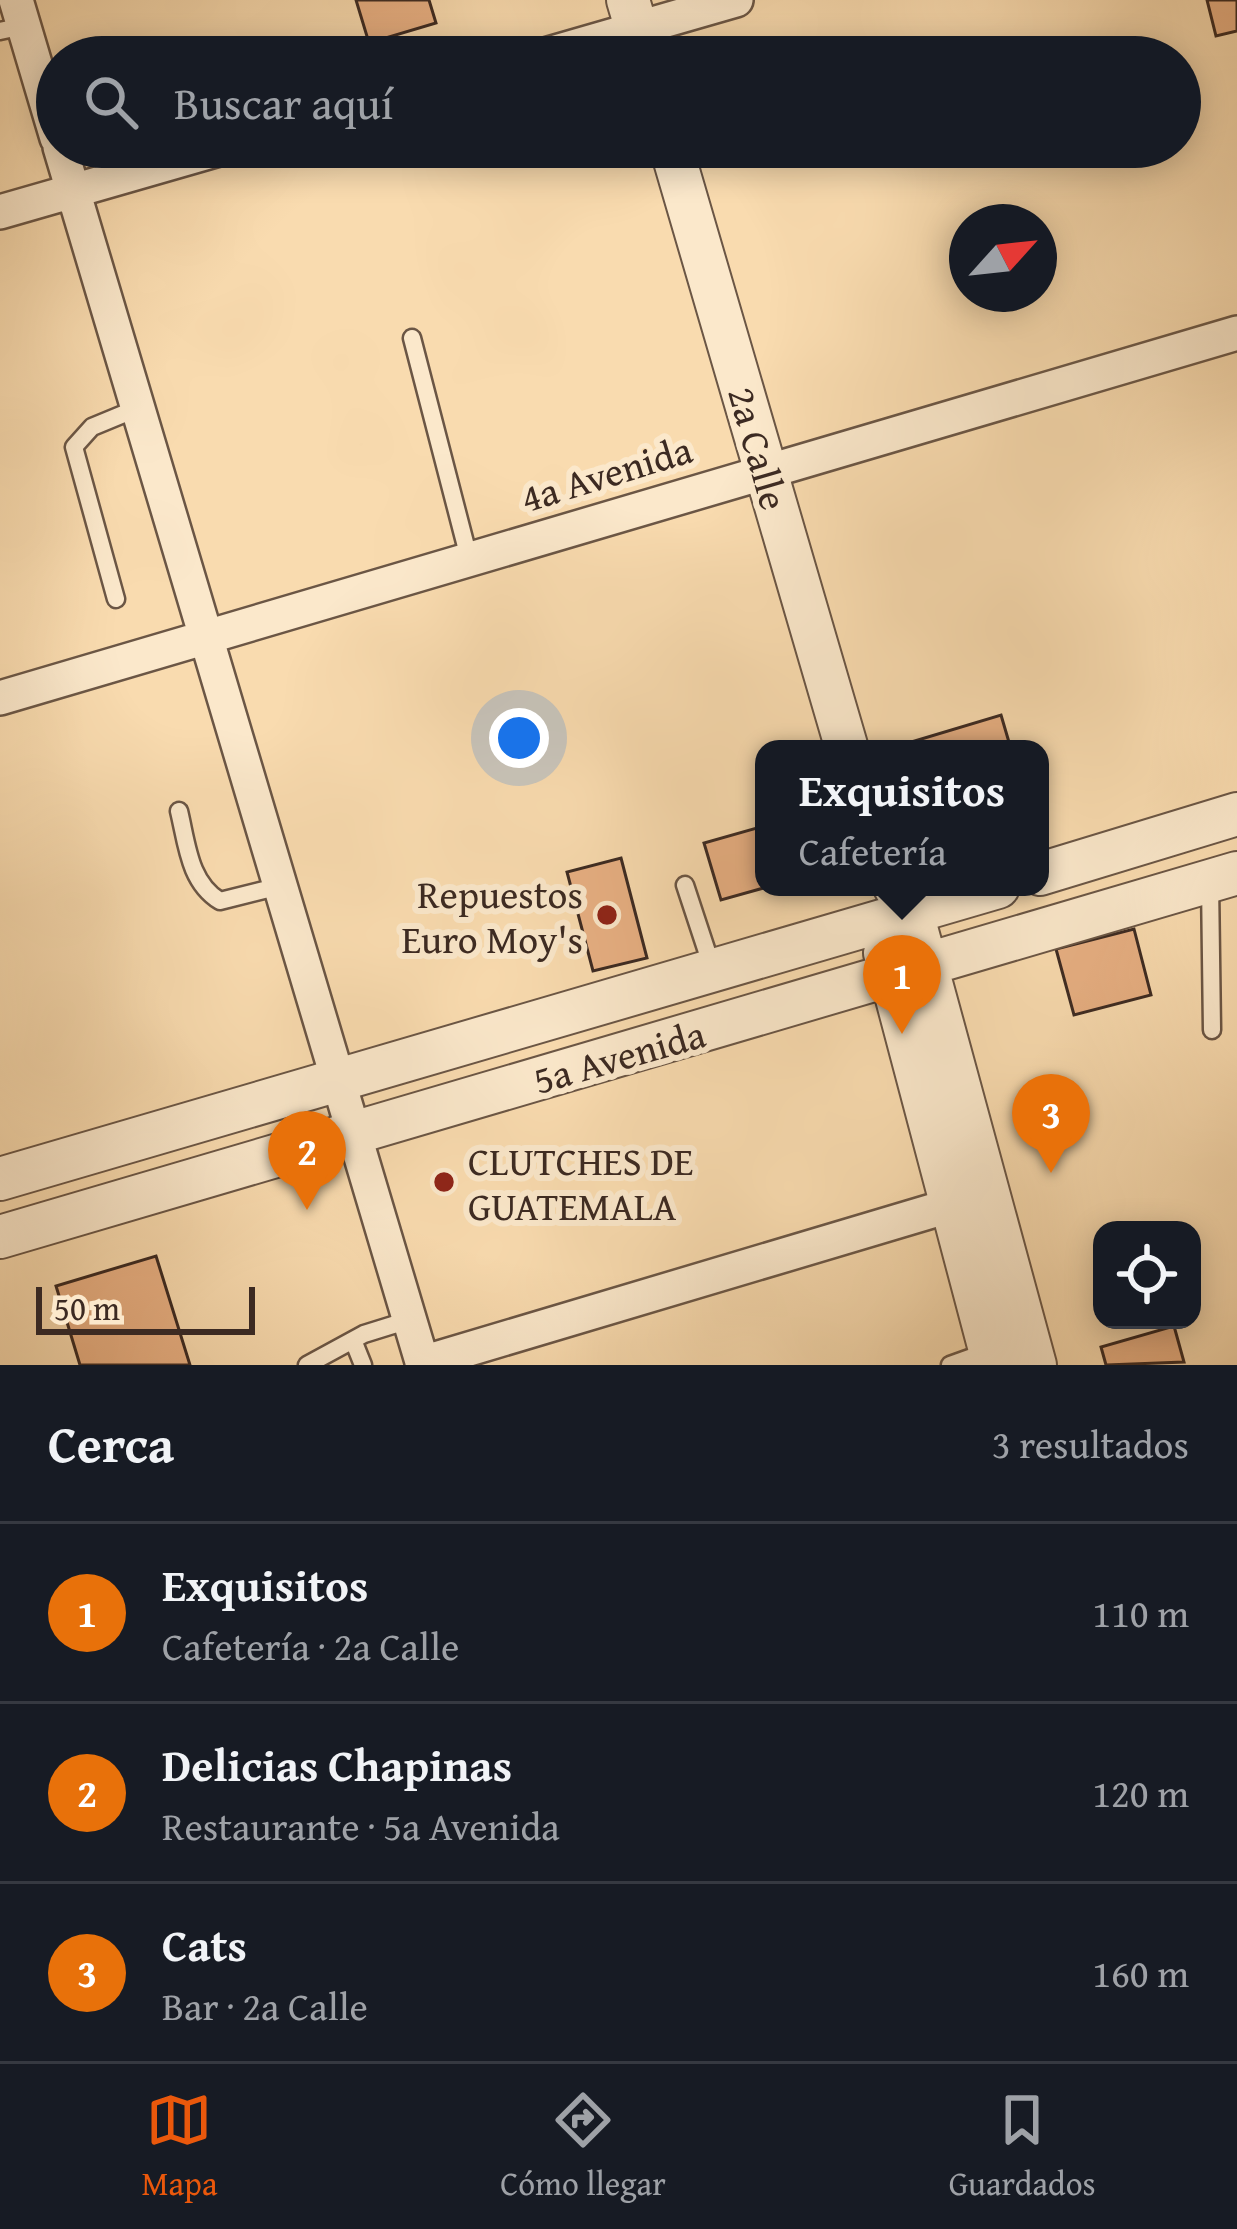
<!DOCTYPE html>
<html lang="es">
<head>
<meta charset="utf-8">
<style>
  :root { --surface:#171b24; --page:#242831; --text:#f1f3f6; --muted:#9ea1a6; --line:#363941; --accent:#ea580c }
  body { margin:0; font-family:"Gentium Book Plus",serif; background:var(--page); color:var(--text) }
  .controls { position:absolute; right:36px; bottom:36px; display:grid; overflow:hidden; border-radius:24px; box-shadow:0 6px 30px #0003 }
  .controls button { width:108px; height:108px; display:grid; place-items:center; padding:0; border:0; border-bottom:3px solid var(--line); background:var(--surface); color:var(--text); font:60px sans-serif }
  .compass { position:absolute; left:949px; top:204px; width:108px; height:108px; border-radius:50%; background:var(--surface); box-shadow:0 6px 30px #0003; rotate:63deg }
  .scale { position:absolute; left:36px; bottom:30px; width:219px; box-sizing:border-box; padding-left:12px; border:6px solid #3c2a22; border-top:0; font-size:33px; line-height:42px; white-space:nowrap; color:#3c2a22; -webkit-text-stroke:9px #fbe8cb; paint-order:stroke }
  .you { position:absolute; left:519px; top:738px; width:42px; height:42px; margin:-30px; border:9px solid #fff; border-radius:50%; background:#1a73e8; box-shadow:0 0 0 18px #1a73e833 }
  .badge { display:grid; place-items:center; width:78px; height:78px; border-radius:50%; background:var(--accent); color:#fff; font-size:39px; font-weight:700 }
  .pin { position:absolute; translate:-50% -99px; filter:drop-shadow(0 3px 6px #0008) }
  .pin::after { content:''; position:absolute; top:63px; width:42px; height:36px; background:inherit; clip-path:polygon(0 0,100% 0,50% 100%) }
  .popup { position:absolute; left:755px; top:740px; width:294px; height:156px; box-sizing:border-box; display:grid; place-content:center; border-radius:24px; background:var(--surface); filter:drop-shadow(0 3px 9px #0005); font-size:39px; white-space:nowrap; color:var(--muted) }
  .popup b { font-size:45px; color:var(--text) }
  .popup::after { content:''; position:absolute; left:50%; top:100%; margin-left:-24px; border:24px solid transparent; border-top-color:var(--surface) }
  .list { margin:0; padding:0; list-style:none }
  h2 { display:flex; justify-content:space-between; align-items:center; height:156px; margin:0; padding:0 48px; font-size:51px }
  h2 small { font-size:39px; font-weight:400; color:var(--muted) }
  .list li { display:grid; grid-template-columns:78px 1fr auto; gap:36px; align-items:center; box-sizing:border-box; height:180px; padding:0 48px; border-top:3px solid var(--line) }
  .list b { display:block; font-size:45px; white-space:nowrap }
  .list p { margin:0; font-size:39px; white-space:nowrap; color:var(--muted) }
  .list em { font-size:39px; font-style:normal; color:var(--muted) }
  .icon { flex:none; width:66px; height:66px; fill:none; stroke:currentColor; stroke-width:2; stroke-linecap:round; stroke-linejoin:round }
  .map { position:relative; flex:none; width:1237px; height:1365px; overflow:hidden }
  .search { position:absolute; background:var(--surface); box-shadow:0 6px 30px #0003; left:36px; right:36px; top:36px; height:132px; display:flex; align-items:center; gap:30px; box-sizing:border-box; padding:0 42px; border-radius:66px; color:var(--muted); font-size:45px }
  .sheet { height:696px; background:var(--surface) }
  nav { display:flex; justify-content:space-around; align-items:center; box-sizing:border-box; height:168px; border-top:3px solid var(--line); background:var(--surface); font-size:33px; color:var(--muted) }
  nav a { display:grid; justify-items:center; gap:6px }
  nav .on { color:var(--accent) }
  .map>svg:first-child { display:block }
  .building { fill:#e8b083; stroke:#3c2a22; stroke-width:3 }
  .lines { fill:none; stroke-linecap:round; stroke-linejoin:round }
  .service-casing { stroke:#6b5645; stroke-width:21 }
  .minor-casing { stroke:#6b5645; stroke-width:38 }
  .tertiary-casing { stroke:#6b5645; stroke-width:46 }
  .service { stroke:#fbe8cb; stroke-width:16 }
  .minor { stroke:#fbe8cb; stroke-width:33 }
  .tertiary { stroke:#fbe8cb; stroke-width:42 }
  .poi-dot { fill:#8f2418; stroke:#fbe8cb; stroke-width:4.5 }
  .labels { text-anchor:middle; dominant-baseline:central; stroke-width:12; stroke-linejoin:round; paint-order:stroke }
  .street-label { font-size:39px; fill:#3c2a22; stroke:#fbe8cb }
  .poi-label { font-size:39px; fill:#3c2a22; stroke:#fbe8cb; text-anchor:end }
</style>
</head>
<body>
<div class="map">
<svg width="1237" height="1365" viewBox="0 0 1237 1365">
  <rect width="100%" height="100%" fill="#f9dbaf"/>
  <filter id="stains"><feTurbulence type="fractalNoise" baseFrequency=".00167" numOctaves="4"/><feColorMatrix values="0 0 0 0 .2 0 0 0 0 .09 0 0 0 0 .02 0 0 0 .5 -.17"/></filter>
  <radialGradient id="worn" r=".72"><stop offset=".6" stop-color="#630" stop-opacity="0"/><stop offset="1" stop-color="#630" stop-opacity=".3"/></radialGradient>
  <!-- building -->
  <path class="building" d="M356,0H429L436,23L369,43Z
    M1207,0H1237V31L1216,36Z
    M224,41L228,57H166Z
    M1001,715L1011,749H888Z
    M764,826L767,887L721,900L704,843Z
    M621,858L647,958L593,971L567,872Z
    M1134,929L1151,995L1074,1015L1056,949Z
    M156,1256L190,1365H80L56,1286Z
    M1174,1326L1184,1362L1106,1365L1101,1347Z"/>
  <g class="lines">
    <!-- service casing -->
    <g class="service-casing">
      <path id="service" d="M0,31L24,26
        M412,338L469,558
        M116,599L74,447L92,427L138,408
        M179,811C187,844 189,882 220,901L280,886
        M1210,882L1212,1030
        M685,885L713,970
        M353,1340L363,1365
        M307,1365L364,1334L409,1320
        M950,1365L989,1351"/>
    </g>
    <!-- minor casing -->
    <g class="minor-casing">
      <path id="minor" d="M16,0L57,138
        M538,57L736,0
        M60,147L423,1365
        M0,212L226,147
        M0,698L1237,333
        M422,1363L952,1205"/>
    </g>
    <!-- tertiary casing -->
    <g class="tertiary-casing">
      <path id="tertiary" d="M628,0L645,57
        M671,147L847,749
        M1040,874L1237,814
        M895,887L912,913L1035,1365
        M885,953L994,1365
        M0,1179L998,887
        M0,1237L1237,873"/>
    </g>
    <!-- service -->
    <use href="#service" class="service"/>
    <!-- minor -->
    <use href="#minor" class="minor"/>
    <!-- tertiary -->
    <use href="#tertiary" class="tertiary"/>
  </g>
  <!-- markers -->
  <g class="poi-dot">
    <circle cx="607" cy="915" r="12"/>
    <circle cx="444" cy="1182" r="12"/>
  </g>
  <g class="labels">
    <!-- street labels -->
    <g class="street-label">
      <text transform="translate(759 448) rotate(74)">2a Calle</text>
      <text transform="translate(606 473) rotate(-17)">4a Avenida</text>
      <text transform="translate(619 1056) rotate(-16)">5a Avenida</text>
    </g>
    <!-- poi labels -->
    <g class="poi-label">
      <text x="583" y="893">Repuestos<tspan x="583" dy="45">Euro Moy's</tspan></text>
      <text x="468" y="1160" text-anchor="start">CLUTCHES DE<tspan x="468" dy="45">GUATEMALA</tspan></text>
    </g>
  </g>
  <rect width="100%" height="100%" filter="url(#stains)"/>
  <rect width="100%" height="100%" fill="url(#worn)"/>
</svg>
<div class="controls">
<button><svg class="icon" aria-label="locate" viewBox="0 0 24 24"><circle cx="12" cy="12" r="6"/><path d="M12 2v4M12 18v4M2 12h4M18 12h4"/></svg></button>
</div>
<svg class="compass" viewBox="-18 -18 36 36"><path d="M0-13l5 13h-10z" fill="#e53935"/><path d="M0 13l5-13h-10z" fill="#9ea1a6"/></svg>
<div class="scale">50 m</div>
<div class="you"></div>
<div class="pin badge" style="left:902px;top:1034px;background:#e8710a">1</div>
<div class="popup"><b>Exquisitos</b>Cafetería</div>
<div class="pin badge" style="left:307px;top:1210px;background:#e8710a">2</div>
<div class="pin badge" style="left:1051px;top:1173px;background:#e8710a">3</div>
<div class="search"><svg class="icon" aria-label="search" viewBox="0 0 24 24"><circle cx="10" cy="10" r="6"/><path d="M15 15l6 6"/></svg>Buscar aquí</div>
</div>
<section class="sheet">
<h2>Cerca<small>3 resultados</small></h2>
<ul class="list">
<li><span class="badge" style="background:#e8710a">1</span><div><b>Exquisitos</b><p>Cafetería · 2a Calle</p></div><em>110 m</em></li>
<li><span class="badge" style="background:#e8710a">2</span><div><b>Delicias Chapinas</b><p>Restaurante · 5a Avenida</p></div><em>120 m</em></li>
<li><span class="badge" style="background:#e8710a">3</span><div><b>Cats</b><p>Bar · 2a Calle</p></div><em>160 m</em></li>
</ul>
</section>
<nav>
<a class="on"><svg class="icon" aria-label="map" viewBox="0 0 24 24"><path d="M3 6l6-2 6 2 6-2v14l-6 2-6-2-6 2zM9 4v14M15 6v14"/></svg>Mapa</a>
<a><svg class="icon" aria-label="directions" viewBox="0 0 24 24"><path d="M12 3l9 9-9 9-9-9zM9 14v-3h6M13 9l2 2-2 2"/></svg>Cómo llegar</a>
<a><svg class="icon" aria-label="saved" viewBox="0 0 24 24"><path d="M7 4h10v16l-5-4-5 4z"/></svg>Guardados</a>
</nav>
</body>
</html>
